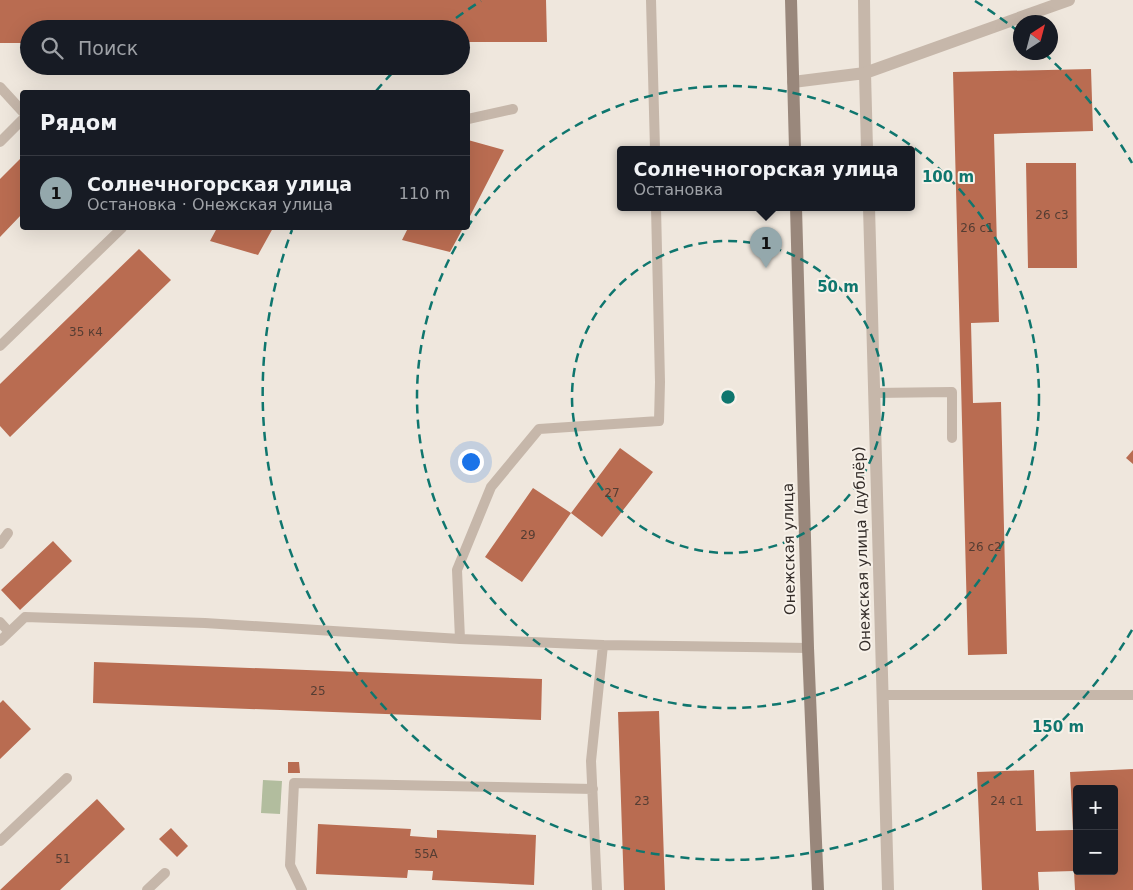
<!DOCTYPE html>
<html lang="ru">
<head>
<meta charset="utf-8">
<style>
  :root { --surface:#171b24; --page:#20242c; --text:#f1f3f6; --muted:#9ea1a6; --line:#363941; --accent:#94a8ac }
  body { margin:0; font-family:"DejaVu Sans",sans-serif; background:var(--page); color:var(--text) }
  .controls { position:absolute; right:15px; bottom:15px; display:grid; overflow:hidden; border-radius:5px; box-shadow:0 5px 20px #0002 }
  .controls button { width:45px; height:45px; display:grid; place-items:center; padding:0; border:0; border-bottom:1px solid var(--line); background:var(--surface); color:var(--text); font:25px sans-serif }
  .compass { position:absolute; left:1013px; top:15px; width:45px; height:45px; border-radius:50%; background:var(--surface); box-shadow:0 5px 20px #0002; rotate:36deg }
  .you { position:absolute; left:470px; top:461px; width:18px; height:18px; margin:-12px; border:4px solid #fff; border-radius:50%; background:#1a73e8; box-shadow:0 0 0 8px #1a73e833 }
  .badge { display:grid; place-items:center; width:32px; height:32px; border-radius:50%; background:var(--accent); color:#111; font-size:16px; font-weight:700 }
  .pin { position:absolute; translate:-50% -41px; filter:drop-shadow(0 1px 2px #0008) }
  .pin::after { content:''; position:absolute; top:26px; width:18px; height:15px; background:inherit; clip-path:polygon(0 0,100% 0,50% 100%) }
  .popup { position:absolute; left:617px; top:146px; width:298px; height:65px; box-sizing:border-box; display:grid; place-content:center; border-radius:5px; background:var(--surface); filter:drop-shadow(0 1px 4px #0005); font-size:16px; white-space:nowrap; color:var(--muted) }
  .popup b { font-size:19px; color:var(--text) }
  .popup::after { content:''; position:absolute; left:50%; top:100%; margin-left:-10px; border:10px solid transparent; border-top-color:var(--surface) }
  .list { margin:0; padding:0; list-style:none }
  h2 { display:flex; justify-content:space-between; align-items:center; height:65px; margin:0; padding:0 20px; font-size:21px }
  h2 small { font-size:16px; font-weight:400; color:var(--muted) }
  .list li { display:grid; grid-template-columns:32px 1fr auto; gap:15px; align-items:center; box-sizing:border-box; height:75px; padding:0 20px; border-top:1px solid var(--line) }
  .list b { display:block; font-size:19px; white-space:nowrap }
  .list p { margin:0; font-size:16px; white-space:nowrap; color:var(--muted) }
  .list em { font-size:16px; font-style:normal; color:var(--muted) }
  .icon { flex:none; width:28px; height:28px; fill:none; stroke:currentColor; stroke-width:2; stroke-linecap:round; stroke-linejoin:round }
  .map { position:relative; flex:none; width:1133px; height:890px; overflow:hidden }
  .search { position:absolute; background:var(--surface); box-shadow:0 5px 20px #0002; left:20px; top:20px; width:450px; height:55px; display:flex; align-items:center; gap:12px; box-sizing:border-box; padding:0 18px; border-radius:28px; color:var(--muted); font-size:19px }
  .panel { position:absolute; background:var(--surface); box-shadow:0 5px 20px #0002; left:20px; top:90px; width:450px; height:140px; border-radius:5px }
  .map>svg:first-child { display:block }
  .green { fill:#b2bd9e }
  .building { fill:#b96c51; fill-rule:evenodd }
  .lines { fill:none; stroke-linecap:round; stroke-linejoin:round }
  .service { stroke:#c6b7aa; stroke-width:10 }
  .minor { stroke:#c6b7aa; stroke-width:12 }
  .tertiary { stroke:#c6b7aa; stroke-width:12 }
  .secondary { stroke:#99877b; stroke-width:12 }
  .ring { fill:none; stroke:#0f766e; stroke-width:2.5; stroke-dasharray:9 6 }
  .labels { text-anchor:middle; dominant-baseline:central; stroke-width:4; stroke-linejoin:round; paint-order:stroke }
  .number-label { font-size:12px; fill:#553d33 }
  .street-label { font-size:15px; fill:#342d29; stroke:#f7f1e9 }
  .centre { fill:#0f766e; stroke:#f7f1e9; stroke-width:2.5 }
  .ring-label { font-size:15px; text-anchor:middle; font-weight:bold; fill:#0f766e; stroke:#f7f1e9; stroke-width:4; stroke-linejoin:round; paint-order:stroke }
</style>
</head>
<body>
<div class="map">
<svg width="1133" height="890" viewBox="0 0 1133 890">
  <rect width="100%" height="100%" fill="#efe7dd"/>
  <!-- green -->
  <path class="green" d="M263,780L282,781L280,814L261,813Z"/>
  <!-- building -->
  <path class="building" d="M0,0H546L547,42H461V29H29V43H0Z
    M1091,69L1093,131L994,134L999,322L971,323L973,403L1001,402L1007,654L968,655L953,72Z
    M468,140L504,150L468,220Z
    M22,157V214L0,237V179Z
    M1026,163H1076L1077,268H1028Z
    M217,228H273L258,255L210,241Z
    M408,228H463L450,252L402,240Z
    M139,249L171,280L10,437L0,426V384Z
    M620,448L653,472L602,537L571,513Z
    M1133,450V464L1126,458Z
    M533,488L571,513L522,582L485,557Z
    M53,541L72,561L20,610L1,590Z
    M94,662L542,679L541,720L93,703Z
    M3,700L31,729L0,759V703Z
    M659,711L665,890H624L618,712Z
    M288,762H299L300,773H288Z
    M1133,769V890H1075L1074,871L1038,872L1039,890H982L977,772L1034,770L1036,831L1073,830L1070,772ZM1077,789H1114V871H1077Z
    M97,799L125,829L60,890H0Z
    M318,824L411,829L410,836L437,838V830L536,835L534,885L432,880L433,871L408,870L407,878L316,874Z
    M171,828L188,846L177,857L159,839Z"/>
  <g class="lines">
    <!-- service -->
    <path class="service" d="M651,0L655,149
      M0,87L22,111
      M468,119L513,109
      M0,142L22,120
      M0,346L122,228
      M874,393L952,392V438
      M0,544L8,533
      M0,622L9,632
      M460,639L457,570L491,487L539,429L659,421L660,382L656,207
      M0,641L25,617L205,623L460,639L603,645L808,648
      M882,695H1133
      M0,841L67,778
      M147,890L165,873
      M302,890L290,865L294,783L593,789
      M597,890L591,761L603,645"/>
    <!-- minor -->
    <path class="minor" d="M864,0L865,73"/>
    <!-- tertiary -->
    <path class="tertiary" d="M865,73L867,149
      M793,82L865,73L1069,0
      M869,207L888,890"/>
    <!-- secondary -->
    <path class="secondary" d="M791,0L795,149
      M796,207L808,648L818,890"/>
  </g>
  <!-- distance rings -->
  <g class="ring">
    <circle cx="728" cy="397" r="156"/>
    <circle cx="728" cy="397" r="311"/>
    <path d="M1132 630A467 467 0 0 1 292 230M376 91A467 467 0 0 1 398 67M444 27A467 467 0 0 1 481 1M975 1A467 467 0 0 1 1019 32M1044 53A467 467 0 0 1 1132 163"/>
  </g>
  <g class="labels">
    <!-- number labels -->
    <g class="number-label">
      <text x="1052" y="215">26 с3</text>
      <text x="977" y="228">26 с1</text>
      <text x="86" y="332">35 к4</text>
      <text x="612" y="493">27</text>
      <text x="528" y="535">29</text>
      <text x="985" y="547">26 с2</text>
      <text x="318" y="691">25</text>
      <text x="642" y="801">23</text>
      <text x="1007" y="801">24 с1</text>
      <text x="426" y="854">55А</text>
      <text x="63" y="859">51</text>
    </g>
    <!-- street labels -->
    <g class="street-label">
      <text transform="translate(789 549) rotate(-91)">Онежская улица</text>
      <text transform="translate(862 549) rotate(-92)">Онежская улица (дублёр)</text>
    </g>
  </g>
  <circle cx="728" cy="397" r="8" class="centre"/>
  <g class="ring-label">
    <text x="948" y="182">100 m</text>
    <text x="838" y="292">50 m</text>
    <text x="1058" y="732">150 m</text>
  </g>
</svg>
<div class="controls">
<button>+</button>
<button>−</button>
</div>
<svg class="compass" viewBox="-18 -18 36 36"><path d="M0-13l5 13h-10z" fill="#e53935"/><path d="M0 13l5-13h-10z" fill="#9ea1a6"/></svg>
<div class="you"></div>
<div class="pin badge" style="left:766px;top:268px">1</div>
<div class="popup"><b>Солнечногорская улица</b>Остановка</div>
<div class="search"><svg class="icon" aria-label="search" viewBox="0 0 24 24"><circle cx="10" cy="10" r="6"/><path d="M15 15l6 6"/></svg>Поиск</div>
<section class="panel">
<h2>Рядом<small></small></h2>
<ul class="list">
<li><span class="badge">1</span><div><b>Солнечногорская улица</b><p>Остановка · Онежская улица</p></div><em>110 m</em></li>
</ul>
</section>
</div>
</body>
</html>
